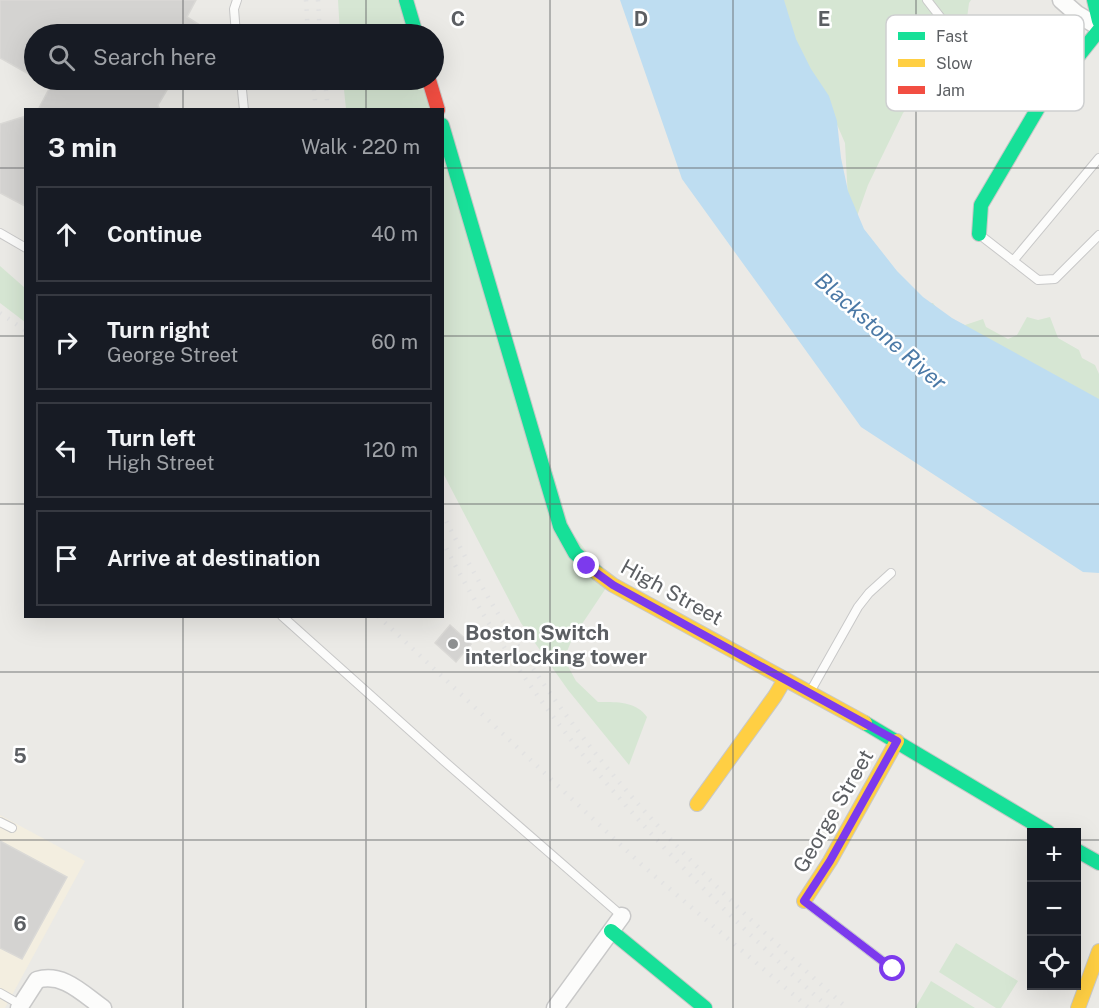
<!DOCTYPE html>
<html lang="en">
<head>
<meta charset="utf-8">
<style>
  :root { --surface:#171b24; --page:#20242c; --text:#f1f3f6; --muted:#9ea1a6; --line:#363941 }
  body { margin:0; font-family:"Public Sans",sans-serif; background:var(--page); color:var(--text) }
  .controls { position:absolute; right:18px; bottom:18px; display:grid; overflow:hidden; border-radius:0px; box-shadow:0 6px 24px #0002 }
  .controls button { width:54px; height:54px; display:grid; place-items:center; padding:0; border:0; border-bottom:2px solid var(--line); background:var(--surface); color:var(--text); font:30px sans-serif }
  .stop { position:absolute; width:18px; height:18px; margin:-14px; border:4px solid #7c3aed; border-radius:50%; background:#fff }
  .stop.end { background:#7c3aed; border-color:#fff; box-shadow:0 2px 6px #0008 }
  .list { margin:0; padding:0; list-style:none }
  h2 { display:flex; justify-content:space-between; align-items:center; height:78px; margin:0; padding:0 24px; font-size:26px }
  h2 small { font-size:20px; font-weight:400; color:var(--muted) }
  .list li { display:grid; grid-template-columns:39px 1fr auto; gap:18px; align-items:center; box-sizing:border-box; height:96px; margin:0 12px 12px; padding:0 12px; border:2px solid var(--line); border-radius:0px }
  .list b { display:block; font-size:22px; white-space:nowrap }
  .list p { margin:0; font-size:20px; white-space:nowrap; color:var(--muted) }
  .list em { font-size:20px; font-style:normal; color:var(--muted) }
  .icon { flex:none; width:33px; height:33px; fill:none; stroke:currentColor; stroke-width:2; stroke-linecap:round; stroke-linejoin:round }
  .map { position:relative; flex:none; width:1099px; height:1008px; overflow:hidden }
  .search { position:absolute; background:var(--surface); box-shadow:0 6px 24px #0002; left:24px; top:24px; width:420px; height:66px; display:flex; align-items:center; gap:15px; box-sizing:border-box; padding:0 21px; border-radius:33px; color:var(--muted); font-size:22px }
  .panel { position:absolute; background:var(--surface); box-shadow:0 6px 24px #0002; left:24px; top:108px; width:420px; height:510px; border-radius:0px }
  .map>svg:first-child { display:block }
  .commercial { fill:#f3eee0 }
  .green { fill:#d6e6d3 }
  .water { fill:#beddf1 }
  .building { fill:#d4d3d1; stroke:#dad9d6; stroke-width:1.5 }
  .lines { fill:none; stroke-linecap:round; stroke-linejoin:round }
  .lane-casing { stroke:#c8c8c8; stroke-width:10 }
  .street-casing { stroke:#c8c8c8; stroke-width:19 }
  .fast-casing { stroke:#c8c8c7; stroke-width:16 }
  .slow-casing { stroke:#c8c8c7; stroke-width:16 }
  .jam-casing { stroke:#c8c8c7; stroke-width:16 }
  .lane { stroke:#fcfcfb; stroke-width:8 }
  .street { stroke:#fcfcfb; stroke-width:16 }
  .fast { stroke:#16e098; stroke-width:14 }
  .slow { stroke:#ffcf43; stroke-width:14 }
  .jam { stroke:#f24e42; stroke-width:14 }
  .rail { stroke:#e2e2e2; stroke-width:4.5; stroke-dasharray:1.5 8; stroke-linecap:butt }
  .route { stroke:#7c3aed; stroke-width:8 }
  .grid { fill:none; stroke:#5c5f63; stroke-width:1.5; stroke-opacity:0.55 }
  .poi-dot { fill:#8e9091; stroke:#fff; stroke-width:2 }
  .labels { text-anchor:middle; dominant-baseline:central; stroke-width:5; stroke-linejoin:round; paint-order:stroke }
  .street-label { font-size:21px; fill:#5c5f63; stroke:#fff }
  .poi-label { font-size:21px; font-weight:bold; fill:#5c5f63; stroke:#fff; text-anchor:start }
  .water-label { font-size:22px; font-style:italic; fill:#4b79a6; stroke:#fff }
  .key { fill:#fff; stroke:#cecfd0; stroke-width:1.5 }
  .key-label { font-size:16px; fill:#5c5f63 }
  .grid-label { font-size:20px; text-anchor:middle; font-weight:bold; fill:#5c5f63; stroke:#fff; stroke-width:5; stroke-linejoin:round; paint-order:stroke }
</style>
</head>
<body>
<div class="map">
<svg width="1099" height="1008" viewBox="0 0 1099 1008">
  <rect width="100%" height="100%" fill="#ebeae6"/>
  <!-- commercial -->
  <path class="commercial" d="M0,815L85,861L5,1008H0Z"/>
  <!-- green -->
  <path class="green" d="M338,0H412L422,34H340Z
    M766,0H971L969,3L966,26L972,33L969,56L947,59L903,113L868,185L850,236L845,143L829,106Z
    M343,80H434L570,530L610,582L572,639L564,659L576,681L598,702C616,702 636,701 647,717L629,765L568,690L521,623L443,473L442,110L346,109Z
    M0,266L25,288V322L0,303Z
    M933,303L941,315L965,325L983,319L986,327L1008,339L1017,335L1027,317L1038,320L1050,317L1058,338L1079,350L1082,358L1095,365L1099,374V419L913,304Z
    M956,943L1018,981L1001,1008H996L939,972Z
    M931,981L975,1008H915Z"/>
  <!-- water -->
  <path class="water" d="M620,0H784L796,39L811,69L829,96L837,121L841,158L848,191L864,229L897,271L923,297L952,318L1099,399V573L1083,572L861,427L682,179Z"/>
  <!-- building -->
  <path class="building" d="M0,0H196L187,17L203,27L199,34H34V77L0,58Z
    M40,80H173L158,105L160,110H38L51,85Z
    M26,116V205L25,206L0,193V124Z
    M450,625L471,644L456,662L435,643Z
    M0,841L67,877L22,959L0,948Z"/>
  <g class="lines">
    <!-- lane casing -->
    <g class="lane-casing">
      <path id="lane" d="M927,0L955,36L1046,97
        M236,34L234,9L237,0
        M241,80L244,110
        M0,233L26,248
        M980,235L1038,280L1055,279L1099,235
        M1013,261L1099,158
        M282,616L444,761L622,916
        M810,692L858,607L869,593L891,573
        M0,822L12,828
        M804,901L893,969
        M0,993L21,1005"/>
    </g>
    <!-- street casing -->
    <g class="street-casing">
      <path id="street" d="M1061,0L1077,14L1099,27
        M19,1008L37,980C63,972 83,994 103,1008
        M555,1008L622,916"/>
    </g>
    <!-- fast casing -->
    <g class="fast-casing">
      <path id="fast" d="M406,0L416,34
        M1094,0L1099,21
        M442,125L560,526L575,553L597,573
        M979,234L981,205L1041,103L1099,30
        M865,723L1048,832
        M1076,850L1099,863
        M611,931L705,1008"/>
    </g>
    <!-- slow casing -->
    <g class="slow-casing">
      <path id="slow" d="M597,573L613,585L865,723
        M697,804L775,696L785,679
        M804,901L830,861L897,741
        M1078,1008L1099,951"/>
    </g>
    <!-- jam casing -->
    <g class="jam-casing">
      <path id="jam" d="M429,80L438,110"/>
    </g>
    <!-- lane -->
    <use href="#lane" class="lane"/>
    <!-- street -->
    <use href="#street" class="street"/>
    <!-- fast -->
    <use href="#fast" class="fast"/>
    <!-- slow -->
    <use href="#slow" class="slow"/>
    <!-- jam -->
    <use href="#jam" class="jam"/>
    <!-- rail -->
    <path class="rail" d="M306,0L308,34
      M318,0L320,34
      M313,80L316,110
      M325,80L328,110
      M0,313L26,331
      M442,513C480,587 522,657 572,723C651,829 749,920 847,1008
      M442,540C535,724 678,871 829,1008
      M378,616L643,866L809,1008"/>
  </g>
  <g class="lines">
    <!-- route -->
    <path class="route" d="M587,566L613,585L897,741L830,861L804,901L893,969"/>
  </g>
  <!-- grid -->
  <path class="grid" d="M183,0V34M366,0V34M550,0V1008M733,0V1008M916,0V1008M183,80V110M366,80V110M0,168H26M442,168H1099M0,336H26M442,336H1099M0,504H26M442,504H1099M183,616V1008M366,616V1008M0,672H1099M0,840H1032M1076,840H1099"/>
  <!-- markers -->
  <circle class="poi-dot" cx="453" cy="644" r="6"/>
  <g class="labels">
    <!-- street labels -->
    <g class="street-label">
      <text transform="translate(672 592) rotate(29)">High Street</text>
      <text transform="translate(833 811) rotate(-60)">George Street</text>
    </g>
    <!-- poi labels -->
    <g class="poi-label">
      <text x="465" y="632">Boston Switch<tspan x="465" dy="24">interlocking tower</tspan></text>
    </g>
    <!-- water labels -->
    <g class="water-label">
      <text transform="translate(881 331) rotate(41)">Blackstone River</text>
    </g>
  </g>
  <!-- legend -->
  <rect x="886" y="15" width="198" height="96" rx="9" class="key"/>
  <rect x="898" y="32" width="27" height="8" fill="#16e098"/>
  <rect x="898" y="59" width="27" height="8" fill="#ffcf43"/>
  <rect x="898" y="86" width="27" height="8" fill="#f24e42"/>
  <g class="key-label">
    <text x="936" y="42">Fast</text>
    <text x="936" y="69">Slow</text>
    <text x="936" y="96">Jam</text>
  </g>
  <g class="grid-label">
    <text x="458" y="26">C</text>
    <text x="641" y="26">D</text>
    <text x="824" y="26">E</text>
    <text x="20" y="763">5</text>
    <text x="20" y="931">6</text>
  </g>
</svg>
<div class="controls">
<button>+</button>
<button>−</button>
<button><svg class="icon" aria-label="locate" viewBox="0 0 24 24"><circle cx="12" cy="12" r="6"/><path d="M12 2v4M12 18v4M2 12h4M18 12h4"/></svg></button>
</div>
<div class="stop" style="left:893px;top:969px"></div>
<div class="stop end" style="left:587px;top:566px"></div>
<div class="search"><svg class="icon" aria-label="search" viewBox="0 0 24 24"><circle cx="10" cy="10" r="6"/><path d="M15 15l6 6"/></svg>Search here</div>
<section class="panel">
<h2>3 min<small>Walk · 220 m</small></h2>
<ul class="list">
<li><svg class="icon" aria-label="ahead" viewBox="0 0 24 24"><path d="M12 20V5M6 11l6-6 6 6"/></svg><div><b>Continue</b></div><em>40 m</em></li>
<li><svg class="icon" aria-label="right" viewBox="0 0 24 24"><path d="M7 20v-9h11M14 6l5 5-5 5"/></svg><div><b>Turn right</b><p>George Street</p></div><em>60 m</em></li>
<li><svg class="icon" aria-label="left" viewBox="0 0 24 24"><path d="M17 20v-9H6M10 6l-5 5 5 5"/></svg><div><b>Turn left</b><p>High Street</p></div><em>120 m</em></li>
<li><svg class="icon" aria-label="arrive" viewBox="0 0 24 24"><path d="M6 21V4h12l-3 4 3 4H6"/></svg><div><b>Arrive at destination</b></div></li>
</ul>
</section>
</div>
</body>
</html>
